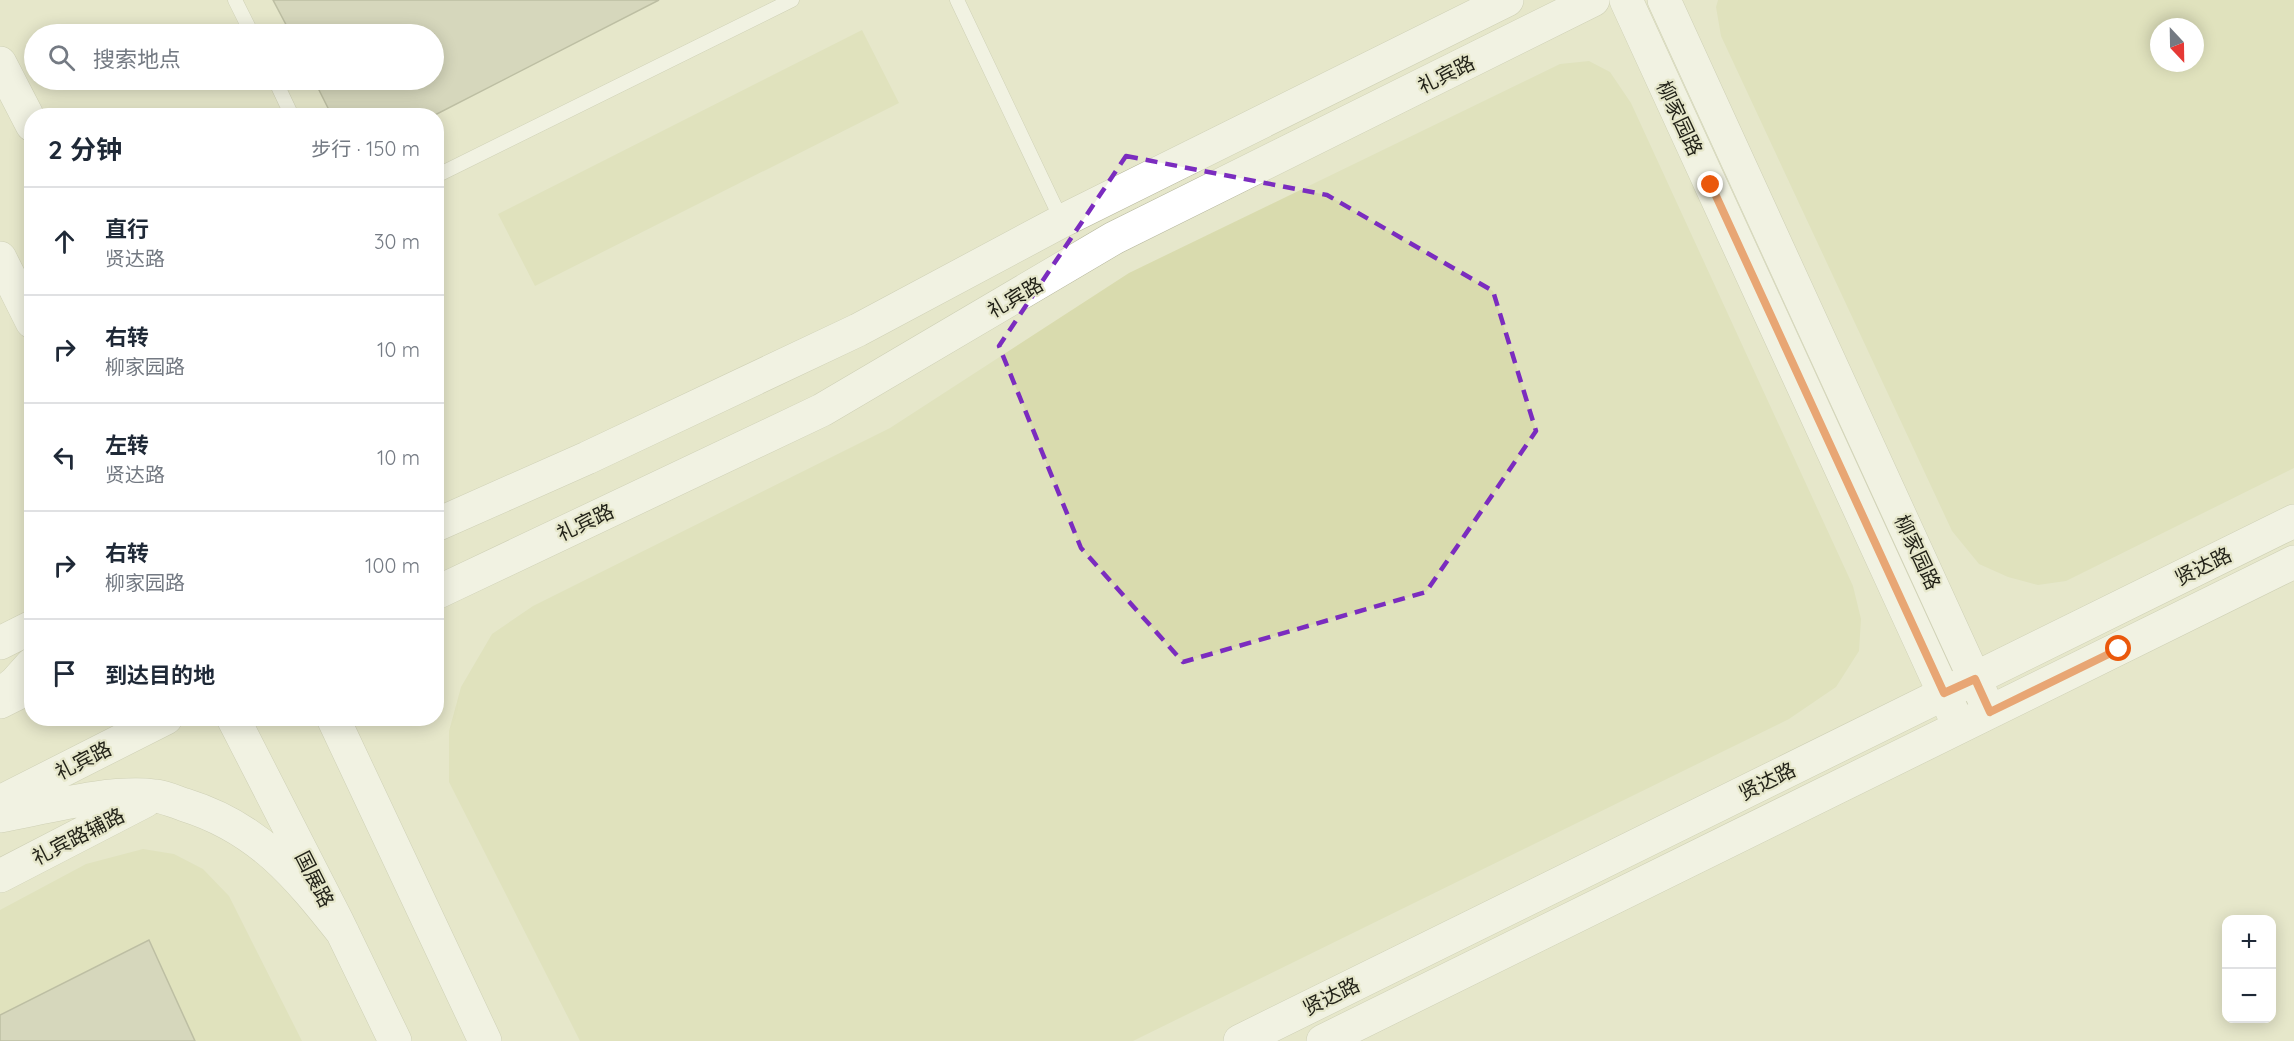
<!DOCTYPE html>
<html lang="zh">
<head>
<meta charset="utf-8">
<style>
  :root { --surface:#fff; --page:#f2f2f3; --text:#1f2937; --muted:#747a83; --line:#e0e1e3 }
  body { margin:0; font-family:Quicksand,"Noto Sans SC",sans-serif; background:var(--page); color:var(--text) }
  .controls { position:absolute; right:18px; bottom:18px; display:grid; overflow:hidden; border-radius:12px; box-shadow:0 3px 15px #0003 }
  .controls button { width:54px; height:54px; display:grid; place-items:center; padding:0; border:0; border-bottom:2px solid var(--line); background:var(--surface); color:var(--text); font:30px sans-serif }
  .compass { position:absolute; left:2150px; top:18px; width:54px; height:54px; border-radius:50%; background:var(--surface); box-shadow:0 3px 15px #0003; rotate:158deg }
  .stop { position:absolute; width:18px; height:18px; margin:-14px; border:4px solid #ea580c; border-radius:50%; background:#fff }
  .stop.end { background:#ea580c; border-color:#fff; box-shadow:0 2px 6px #0008 }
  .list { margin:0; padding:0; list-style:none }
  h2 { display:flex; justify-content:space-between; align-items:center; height:78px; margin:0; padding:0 24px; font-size:26px }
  h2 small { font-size:20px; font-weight:400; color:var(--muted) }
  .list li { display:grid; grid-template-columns:39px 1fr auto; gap:18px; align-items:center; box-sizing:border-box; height:108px; padding:0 24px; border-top:2px solid var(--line) }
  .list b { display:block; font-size:22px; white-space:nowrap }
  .list p { margin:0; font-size:20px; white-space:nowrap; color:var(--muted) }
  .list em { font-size:20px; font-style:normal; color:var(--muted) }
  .icon { flex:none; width:33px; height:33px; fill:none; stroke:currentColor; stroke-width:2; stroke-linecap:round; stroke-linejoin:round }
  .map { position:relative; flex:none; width:2294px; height:1041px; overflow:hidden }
  .search { position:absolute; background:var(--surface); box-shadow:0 3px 15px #0003; left:24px; top:24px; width:420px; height:66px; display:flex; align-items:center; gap:15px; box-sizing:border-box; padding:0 21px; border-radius:33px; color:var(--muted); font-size:22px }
  .panel { position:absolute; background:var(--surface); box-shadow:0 3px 15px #0003; left:24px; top:108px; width:420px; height:618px; border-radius:24px }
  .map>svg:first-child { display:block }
  .green { fill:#d9dbae; fill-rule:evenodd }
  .building { fill:#c3c4aa; stroke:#8c8d73; stroke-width:1.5 }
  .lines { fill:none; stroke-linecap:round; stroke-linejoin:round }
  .lane-casing { stroke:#b4b59b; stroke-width:15 }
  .secondary-casing { stroke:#b4b59b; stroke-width:34 }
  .primary-casing { stroke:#b4b59b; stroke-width:34 }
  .lane { stroke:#fff; stroke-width:14 }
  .secondary { stroke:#fff; stroke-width:33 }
  .primary { stroke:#fff; stroke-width:33 }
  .route { stroke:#ea580c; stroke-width:8 }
  .marked { fill:none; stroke:#7b2cbf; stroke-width:4.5; stroke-dasharray:12 8; stroke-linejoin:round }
  .labels { text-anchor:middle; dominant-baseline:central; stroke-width:4.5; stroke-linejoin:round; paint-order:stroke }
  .street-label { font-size:20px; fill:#232319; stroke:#e6e7cb }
</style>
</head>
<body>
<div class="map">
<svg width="2294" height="1041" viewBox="0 0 2294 1041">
  <rect width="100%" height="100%" fill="#e6e7cb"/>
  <!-- green -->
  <path class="green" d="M1718,0H2294V468L2066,581L2038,585L2008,577L1979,564L1952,531L1721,36L1716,7ZM2159,27H2195V63H2159Z
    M862,30L899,103L535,286L498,214Z
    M1589,61L1610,72L1631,103L1853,586L1861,619L1859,651L1836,687L1789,719L1133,1041H580L449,782V731L461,687L492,634L533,606L890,428L1129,273L1560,64Z
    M143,849L174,854L203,869L229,896L302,1041H0V910L86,864Z"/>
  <!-- building -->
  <path class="building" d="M273,0H659L433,116H332L314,80H434V34H291Z
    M149,940L195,1041H0V1015Z"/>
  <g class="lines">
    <!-- lane casing -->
    <g class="lane-casing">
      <path id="lane" d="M235,0L252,34
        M957,0L1062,221
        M275,80L292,116
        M436,176L792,0"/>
    </g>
    <!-- secondary casing -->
    <g class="secondary-casing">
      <path id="secondary" d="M1626,0L1953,713
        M1664,0L1983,697
        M0,63L32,125
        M0,258L32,322
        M0,643L32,627
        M0,695L15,683L32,664
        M233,718L336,919L395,1041
        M333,718L485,1041
        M0,816C44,808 111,790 155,796C165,797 176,802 185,805C259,828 297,875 343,933
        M0,876L145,801
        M1240,1041L2294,521
        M1323,1041L2294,562"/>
    </g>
    <!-- primary casing -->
    <g class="primary-casing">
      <path id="primary" d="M436,525L587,458L858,330L1062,221L1507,0
        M436,593L822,410L1114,238L1593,0
        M0,702L32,686
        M0,802L166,718"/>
    </g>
    <!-- lane -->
    <use href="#lane" class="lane"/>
    <!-- secondary -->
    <use href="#secondary" class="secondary"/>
    <!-- primary -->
    <use href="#primary" class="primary"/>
  </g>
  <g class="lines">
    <!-- route -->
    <path class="route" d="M1711,185L1944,693L1975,679L1990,712L2119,649"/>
  </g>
  <!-- marked area -->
  <path d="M0 0H2294V1041H0ZM1126,156L1327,195L1493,291L1536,431L1426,592L1183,662L1081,548L999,346Z" fill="#e6e7cb" fill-opacity=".55" fill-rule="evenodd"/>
  <path class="marked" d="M1126,156L1327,195L1493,291L1536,431L1426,592L1183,662L1081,548L999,346Z"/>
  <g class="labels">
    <!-- street labels -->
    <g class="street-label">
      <text transform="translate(1446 74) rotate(-26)">礼宾路</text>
      <text transform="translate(1680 118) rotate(65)">柳家园路</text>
      <text transform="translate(1015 297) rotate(-30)">礼宾路</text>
      <text transform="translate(585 522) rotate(-25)">礼宾路</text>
      <text transform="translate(1918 552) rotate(65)">柳家园路</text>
      <text transform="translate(2203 566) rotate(-26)">贤达路</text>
      <text transform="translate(83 760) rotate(-27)">礼宾路</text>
      <text transform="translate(1767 781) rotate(-26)">贤达路</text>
      <text transform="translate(78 836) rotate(-27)">礼宾路辅路</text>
      <text transform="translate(315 879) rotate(63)">国展路</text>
      <text transform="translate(1331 996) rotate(-26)">贤达路</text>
    </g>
  </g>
</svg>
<div class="controls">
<button>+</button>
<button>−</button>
</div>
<svg class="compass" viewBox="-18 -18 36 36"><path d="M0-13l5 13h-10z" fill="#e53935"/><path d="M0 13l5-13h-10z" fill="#747a83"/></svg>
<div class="stop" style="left:2119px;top:649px"></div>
<div class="stop end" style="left:1711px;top:185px"></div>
<div class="search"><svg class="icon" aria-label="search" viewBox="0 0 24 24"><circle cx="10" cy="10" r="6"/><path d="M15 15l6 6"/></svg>搜索地点</div>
<section class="panel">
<h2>2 分钟<small>步行 · 150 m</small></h2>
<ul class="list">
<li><svg class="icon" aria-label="ahead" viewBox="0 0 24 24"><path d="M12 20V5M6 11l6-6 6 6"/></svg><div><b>直行</b><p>贤达路</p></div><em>30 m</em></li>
<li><svg class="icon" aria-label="right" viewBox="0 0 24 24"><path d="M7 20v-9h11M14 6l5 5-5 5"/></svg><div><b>右转</b><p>柳家园路</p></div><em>10 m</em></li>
<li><svg class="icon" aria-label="left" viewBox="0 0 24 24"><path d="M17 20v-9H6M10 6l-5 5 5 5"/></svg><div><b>左转</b><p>贤达路</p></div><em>10 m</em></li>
<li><svg class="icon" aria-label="right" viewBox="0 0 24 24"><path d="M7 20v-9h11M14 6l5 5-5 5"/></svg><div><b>右转</b><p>柳家园路</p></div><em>100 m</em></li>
<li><svg class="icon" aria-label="arrive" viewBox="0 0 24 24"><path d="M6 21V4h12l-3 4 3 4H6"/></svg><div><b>到达目的地</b></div></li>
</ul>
</section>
</div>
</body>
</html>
